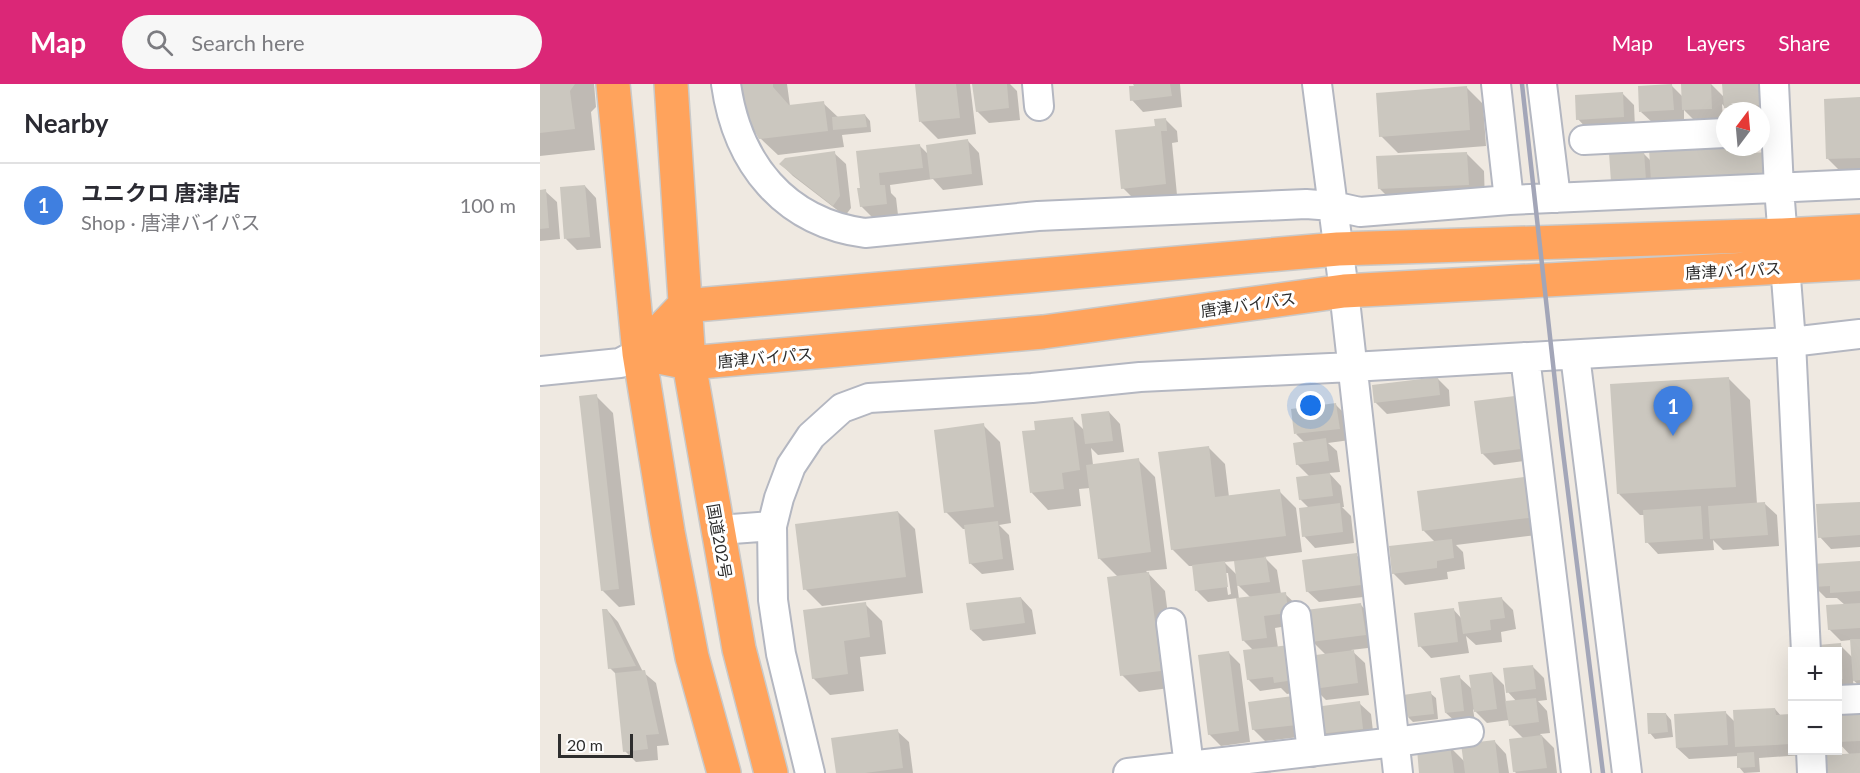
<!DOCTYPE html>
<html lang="en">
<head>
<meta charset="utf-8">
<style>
  :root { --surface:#fff; --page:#f7f7f7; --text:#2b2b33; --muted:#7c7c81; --line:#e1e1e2; --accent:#db2777 }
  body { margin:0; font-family:Lato,"Noto Sans JP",sans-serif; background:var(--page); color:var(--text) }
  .controls { position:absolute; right:18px; bottom:18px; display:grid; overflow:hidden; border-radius:0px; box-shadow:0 6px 24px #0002 }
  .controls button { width:54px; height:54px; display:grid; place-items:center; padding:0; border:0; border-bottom:2px solid var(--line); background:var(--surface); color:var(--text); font:30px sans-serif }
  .compass { position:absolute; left:1176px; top:18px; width:54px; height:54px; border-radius:50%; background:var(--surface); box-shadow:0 6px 24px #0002; rotate:16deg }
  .scale { position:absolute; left:18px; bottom:15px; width:75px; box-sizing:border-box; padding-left:6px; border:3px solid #2e2e2e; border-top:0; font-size:16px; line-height:21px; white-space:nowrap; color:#2e2e2e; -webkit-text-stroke:4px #fff; paint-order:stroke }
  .you { position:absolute; left:771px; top:322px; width:21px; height:21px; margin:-15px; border:4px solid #fff; border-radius:50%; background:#1a73e8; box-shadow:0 0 0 9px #1a73e833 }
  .badge { display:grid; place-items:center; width:39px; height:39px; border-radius:50%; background:var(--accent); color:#fff; font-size:20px; font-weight:700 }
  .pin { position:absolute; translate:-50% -50px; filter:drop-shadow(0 2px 3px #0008) }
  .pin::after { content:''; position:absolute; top:32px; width:21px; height:18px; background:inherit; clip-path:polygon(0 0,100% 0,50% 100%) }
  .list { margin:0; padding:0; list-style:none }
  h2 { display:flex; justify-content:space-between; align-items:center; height:78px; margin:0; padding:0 24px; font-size:26px }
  h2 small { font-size:20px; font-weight:400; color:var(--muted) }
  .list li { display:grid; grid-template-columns:39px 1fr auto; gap:18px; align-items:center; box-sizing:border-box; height:84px; padding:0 24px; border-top:2px solid var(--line) }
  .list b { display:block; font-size:22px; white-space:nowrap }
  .list p { margin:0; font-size:20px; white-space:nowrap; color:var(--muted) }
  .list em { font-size:20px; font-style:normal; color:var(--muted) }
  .icon { flex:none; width:33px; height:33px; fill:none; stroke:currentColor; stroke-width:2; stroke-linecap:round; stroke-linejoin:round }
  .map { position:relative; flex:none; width:1320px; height:689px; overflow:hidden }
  header { display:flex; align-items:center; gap:36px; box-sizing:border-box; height:84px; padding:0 30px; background:var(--accent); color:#fff }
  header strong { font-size:28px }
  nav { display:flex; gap:33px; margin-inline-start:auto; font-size:21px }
  .search { width:420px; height:54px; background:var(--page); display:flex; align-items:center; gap:15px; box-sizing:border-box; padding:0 21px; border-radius:33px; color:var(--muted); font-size:22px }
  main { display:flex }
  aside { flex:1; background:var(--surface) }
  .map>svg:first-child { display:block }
  .shadow { fill:#0003; fill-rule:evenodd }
  .building { fill:#cbc7bf }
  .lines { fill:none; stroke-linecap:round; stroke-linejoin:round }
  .minor-casing { stroke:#b4b7c1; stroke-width:32 }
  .highway-casing { stroke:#c9c9c9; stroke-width:36 }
  .minor { stroke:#fff; stroke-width:28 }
  .highway { stroke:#ffa35c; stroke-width:33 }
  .rail { stroke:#a3a6b8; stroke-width:4.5 }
  .labels { text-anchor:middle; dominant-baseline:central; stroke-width:6; stroke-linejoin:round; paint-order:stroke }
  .street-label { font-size:16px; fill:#2e2e2e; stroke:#fff }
</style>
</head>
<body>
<header>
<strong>Map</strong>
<div class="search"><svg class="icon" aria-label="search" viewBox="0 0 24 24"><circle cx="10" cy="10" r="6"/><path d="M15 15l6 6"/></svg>Search here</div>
<nav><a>Map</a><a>Layers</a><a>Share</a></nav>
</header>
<main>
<aside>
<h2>Nearby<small></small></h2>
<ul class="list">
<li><span class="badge" style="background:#3f7fe0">1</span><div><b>ユニクロ 唐津店</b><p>Shop · 唐津バイパス</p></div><em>100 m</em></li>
</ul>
</aside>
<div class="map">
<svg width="1320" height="689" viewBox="0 0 1320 689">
  <rect width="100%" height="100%" fill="#efe9e1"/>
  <!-- shadow -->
  <path class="shadow" d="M0,0H54L56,23L51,28L55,66L0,72Z
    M200,0H247L250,22L283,19L299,34L325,31L330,37L331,48L302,51L304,63L238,71L220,54Z
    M376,0H430L436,50L398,55L381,38Z
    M434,0H470L477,7L480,36L449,39L437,27Z
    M595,0H640L642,23L603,28L592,16Z
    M1171,0L1185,14L1184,0H1224L1232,32L1221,33V27H1189L1182,20L1183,36L1155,37L1144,26V37L1113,39L1101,28L1131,1L1143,13Z
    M926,3L943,20L946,62L858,69L841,52Z
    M1082,9L1094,21L1095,44L1049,47L1038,35Z
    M1320,15V103H1316L1288,75Z
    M625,35L637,47L638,58L632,59L637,111L594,115L583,104L616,44Z
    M428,57L439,69L443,101L403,106L393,95L350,101L351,109L356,114L358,131L333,134L321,122L322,105L318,69L379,61L389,71Z
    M1185,63H1196L1204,71L1084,109L1103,69L1111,77Z
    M294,69L306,80L311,124L305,132L253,92L241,80Z
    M927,70L944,87L945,118L856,121L839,104Z
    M45,102L56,114L61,164L37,166L26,155Z
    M0,107H5L17,118L20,155L0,157Z
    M897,294L909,306L910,322L847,330L835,318Z
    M1189,295L1210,316L1217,420H1225L1237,431L1239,462L1183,466L1173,456L1174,466L1118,470L1107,458L1105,431H1100L1079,410Z
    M56,312L73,329L95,521L79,523L62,506Z
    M974,314L986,326L992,376L954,381L942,369Z
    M796,321L807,332L810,356L788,359L797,367L800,388L789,389L801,402L804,423H802L811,432L814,459L775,464L764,452L769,424L760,415L770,393L757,380L765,359L756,350Z
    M569,328L580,340L584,368L558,371L551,364L553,381L598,376L615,393L627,485L606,487L625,507L637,603L599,608L582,591L579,494L559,474L550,404L539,405L541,422L508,426L492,409L497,347L532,334L545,347Z
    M443,341L460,358L471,439L459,441L469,451L474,486L442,490L430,479L426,445H423L406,428Z
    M668,363L685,380L689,413L739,407L756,424L762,468L724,473L737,486L741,510H745L757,521L759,540L735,544L738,564L765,607L747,610L741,604L720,607L708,595L714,567L703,556L698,514L668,518L656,506L653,482H649L632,465ZM696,477L697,491L684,478ZM685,489H688L691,510L688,511ZM697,500L711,514L699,515Z
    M983,395L1000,412L1005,450L916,461L923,468L925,485L907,488L908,495L865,501L853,489L895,458L883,446Z
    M1320,419V463L1291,465L1280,453Z
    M358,428L375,445L383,509L282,522L265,505Z
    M816,471L828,482L832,512L779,518L767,507Z
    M1320,478V602L1313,596L1314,607H1298V568L1300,561L1312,573L1311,556L1301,557L1289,545L1305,521L1297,514H1286L1275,503Z
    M481,514L492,526L496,550L443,557L431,546Z
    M962,515L973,526L976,545L961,548L962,558L936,561L926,552L929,569L891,574L880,562L913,525L922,535Z
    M325,520L342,537L346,570L320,573L324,607L290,611L273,594Z
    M821,521L832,533L836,563L811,566L825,579L829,611L786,616L774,604L786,571L772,557Z
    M67,526L78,538L103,588L116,599L129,661L117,662L118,676L96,678L85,667L77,591L70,584Z
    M689,569L700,580L710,658L681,662L669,650Z
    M992,582L1004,594L1007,616L998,617L1007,627L1010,649L1000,650L1014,664L1017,689H976L974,687L984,655L970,641L969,636L947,639L933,625L935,638L918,640L906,629L919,593L933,606L952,589L964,601L966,619L977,618L968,608Z
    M890,609L896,614L898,635L873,638L868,633Z
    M752,614L767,652L725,657L713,645Z
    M819,619L831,630L834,656L792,661L780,650Z
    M1235,625L1242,633L1251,632L1252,634V666H1264V671L1219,674L1220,688L1204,689L1199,683L1198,672L1149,675L1137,664L1185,628L1195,638Z
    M1126,630L1131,636L1133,653L1115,655L1110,649Z
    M1320,630V689H1288L1287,673L1310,671L1298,658V632Z
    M357,647L369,658L373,689H297L293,655Z
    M955,658L966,670L969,689H881L878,667L910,663L925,678Z"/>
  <!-- building -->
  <path class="building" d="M0,0H35L30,7L35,45L0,49Z
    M198,0H233V3L249,21L284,17L288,47L219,55L201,24Z
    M375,0H416L420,34L379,38Z
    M432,0H467L469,24L436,28Z
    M593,0H630L632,12L590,17L589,2H594Z
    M1132,0L1134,26L1099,28L1098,2Z
    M1141,0H1171L1172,25L1142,26Z
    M1182,0H1220L1221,21L1184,24Z
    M927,2L930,46L839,53L836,9Z
    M1083,8L1084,33L1036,36L1035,11Z
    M1320,13V74L1286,75L1284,15Z
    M325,30L327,43L293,46L292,33Z
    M626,34L627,47H621L626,100L581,105L575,46L615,42L614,35Z
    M428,55L432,90L390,95L386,61Z
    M380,60L383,84L339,89L340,101H345L347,120L320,123L317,104H320L316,67Z
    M1195,63L1196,70L1228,68L1230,91L1111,98L1109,65Z
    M295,67L300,112L293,122L239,80L245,74Z
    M1104,67L1106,96L1071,98L1069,69Z
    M927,68L929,101L838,105L836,72Z
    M45,101L50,153L24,155L20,103Z
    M6,105L9,144L0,145V106Z
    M898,293L900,311L834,319L832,301Z
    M1189,293L1196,403L1077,410L1070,300Z
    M57,310L79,505L61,507L39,312Z
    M975,312L981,365L941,370L934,317Z
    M796,319L800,345L754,350L751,325Z
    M569,327L573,357L545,360L541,330Z
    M533,333L540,386L522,389L524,405L490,409L482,347L495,346L494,337Z
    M444,339L454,423L404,429L394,346Z
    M786,354L789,377L756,381L753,359Z
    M669,362L675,413L740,405L746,452L631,466L618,368Z
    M599,374L611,468L558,475L546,381Z
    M790,389L793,412L759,416L756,393Z
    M984,393L989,434L882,447L877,407Z
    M1225,418L1228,451L1170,455L1168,422Z
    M1320,418V451L1278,454L1276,420Z
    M800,419L803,448L762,453L759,424Z
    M1161,422L1163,455L1105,459L1103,426Z
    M358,427L366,493L263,506L255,440Z
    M458,437L463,475L429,480L424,441Z
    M912,455L914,474L897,477V484L852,490L849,462Z
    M817,469L821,501L766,508L762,476Z
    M726,473L730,498L697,502L694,477Z
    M685,477L688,503L655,507L652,481Z
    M1320,477V507L1290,509V502L1273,503L1272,480Z
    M609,488L621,587L580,592L567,493Z
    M746,508L748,529L724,532L727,554L702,557L696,514Z
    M481,513L485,539L430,546L426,519Z
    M962,513L965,534L950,536L951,546L923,550L918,518Z
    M326,518L330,553L304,557L308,590L272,595L263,526Z
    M821,519L826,551L771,558L766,526Z
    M1320,519V544L1288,546L1286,521Z
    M914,524L918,558L878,563L874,529Z
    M62,525H67L96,582L68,585Z
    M1310,555H1320V596L1313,597Z
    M1301,559L1303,595L1298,596V568H1279L1278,561Z
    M750,561L754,596L734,599L733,593L707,596L703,566Z
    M814,566L818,599L773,605L768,572Z
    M689,567L699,647L668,651L658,571Z
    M993,581L996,605L966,609L963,584Z
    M105,586L119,650L106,651L108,665L83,668L75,589Z
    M952,588L957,625L934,628L929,591Z
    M920,591L924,627L905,629L900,594Z
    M891,607L894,630L866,633L863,611Z
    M753,612L757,641L712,646L708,618Z
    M996,614L999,638L969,642L965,617Z
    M820,617L823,645L779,650L775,623Z
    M1235,624L1236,631L1251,630L1252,660L1195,663L1193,626Z
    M1186,627L1188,661L1136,664L1134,630Z
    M1107,629H1126L1128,648L1108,650Z
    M1320,629V657L1298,658V630Z
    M358,645L363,684L325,689H296L291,654Z
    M1002,651L1007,684L973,688L969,655Z
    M955,656L959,689H925L921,660Z
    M910,661L914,689H879L877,665Z
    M1214,668L1215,683L1197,684V669Z
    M1320,669V689H1287L1286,671Z"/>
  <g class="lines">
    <!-- minor casing -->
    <g class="minor-casing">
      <path id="minor" d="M186,0C197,79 244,138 325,149L498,132L766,120L793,122L820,128L969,116L1320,100
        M497,0L499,22
        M777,0L804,207L858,689
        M956,0L969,116
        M1002,0L1016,114
        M1234,0L1239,104L1251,258L1266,568
        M1044,56L1185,49
        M1035,271L1087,689
        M985,273L1036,689
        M0,287L80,279L99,269
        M179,446L232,442
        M756,532L772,668
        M631,539L649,682
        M1298,616L1320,615
        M1271,666L1272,689
        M270,689L241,570L233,516L232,442L239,414L251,382L271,352L302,324L329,314L492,304L600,293L812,283L1251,258L1320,250
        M588,689L855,658L929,648"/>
    </g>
    <!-- highway casing -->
    <g class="highway-casing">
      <path id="highway" d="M73,0L99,269L128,448L152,573L184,689
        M131,0L149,279L199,565L231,689
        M99,269L144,222L798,165L1242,151L1320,147
        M99,269L149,279L503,248L804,207L1320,179"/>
    </g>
    <!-- minor -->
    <use href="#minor" class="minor"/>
    <!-- highway -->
    <use href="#highway" class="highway"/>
    <!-- rail -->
    <path class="rail" d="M982,0L1021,352L1063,689"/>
  </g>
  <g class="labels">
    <!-- street labels -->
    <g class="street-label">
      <text transform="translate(1193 186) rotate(-3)">唐津バイパス</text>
      <text transform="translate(708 220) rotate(-8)">唐津バイパス</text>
      <text transform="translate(225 273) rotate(-5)">唐津バイパス</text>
      <text transform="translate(180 457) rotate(80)">国道202号</text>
    </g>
  </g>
</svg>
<div class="controls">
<button>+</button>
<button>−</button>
</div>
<svg class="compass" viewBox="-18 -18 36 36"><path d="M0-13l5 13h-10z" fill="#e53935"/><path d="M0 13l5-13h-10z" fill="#7c7c81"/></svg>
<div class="scale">20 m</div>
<div class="you"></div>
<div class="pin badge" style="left:1133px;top:352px;background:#3f7fe0">1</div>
</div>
</main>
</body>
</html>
